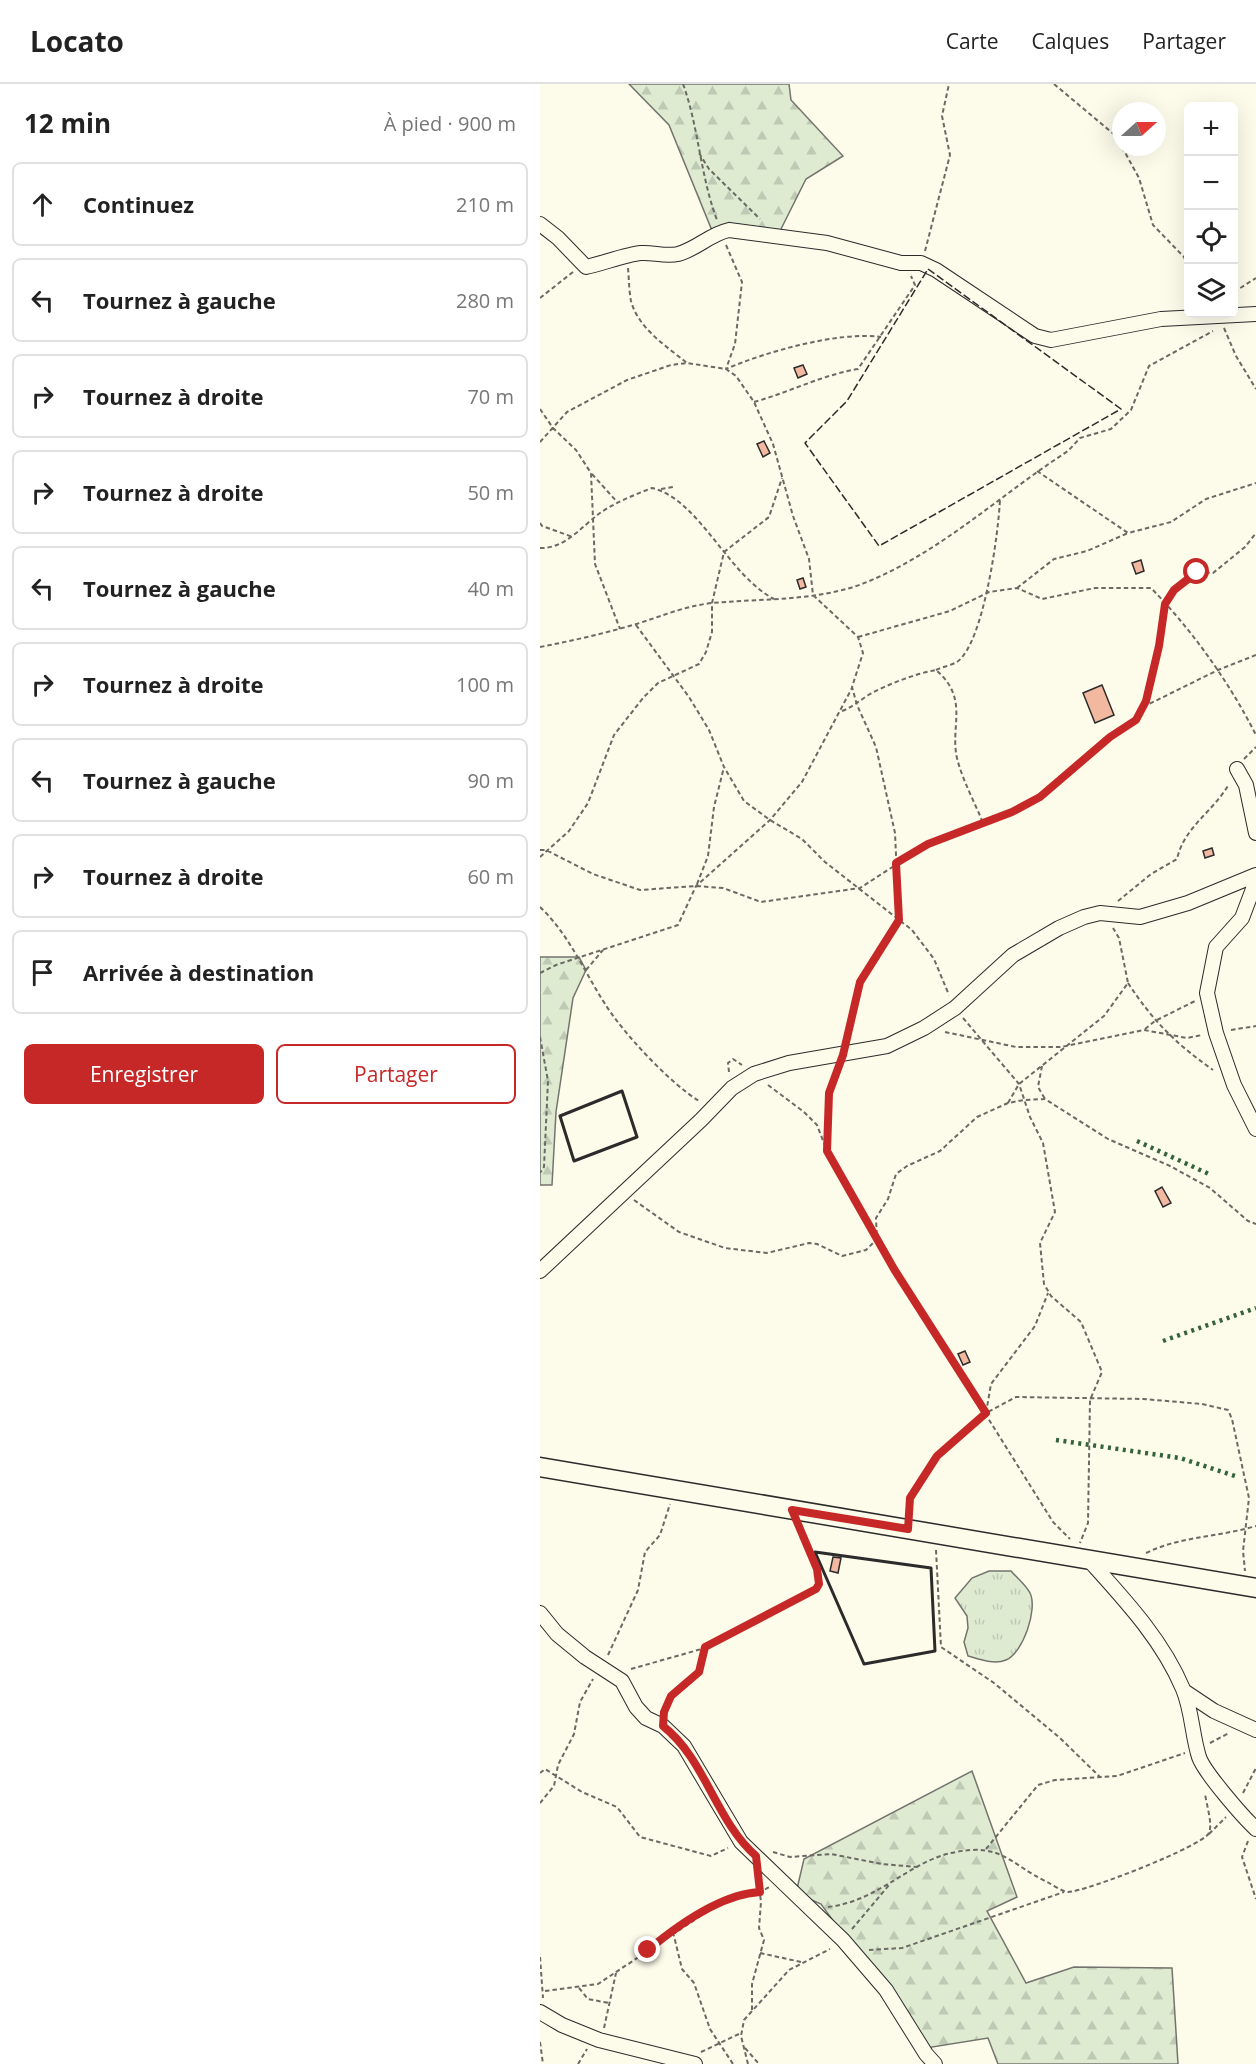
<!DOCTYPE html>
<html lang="fr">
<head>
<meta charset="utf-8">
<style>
  :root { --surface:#fff; --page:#f6f6f6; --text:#222; --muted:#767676; --line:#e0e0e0; --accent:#c62828 }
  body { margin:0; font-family:"Open Sans",sans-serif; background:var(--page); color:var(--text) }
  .controls { position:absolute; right:18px; top:18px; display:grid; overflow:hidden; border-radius:9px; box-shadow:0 6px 24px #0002 }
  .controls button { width:54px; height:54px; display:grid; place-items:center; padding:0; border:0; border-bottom:2px solid var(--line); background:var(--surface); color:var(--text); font:30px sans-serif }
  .compass { position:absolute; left:572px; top:18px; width:54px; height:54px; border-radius:50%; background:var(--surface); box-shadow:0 6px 24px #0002; rotate:69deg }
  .stop { position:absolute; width:18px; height:18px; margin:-14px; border:4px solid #c62828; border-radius:50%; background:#fff }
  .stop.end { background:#c62828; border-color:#fff; box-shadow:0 2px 6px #0008 }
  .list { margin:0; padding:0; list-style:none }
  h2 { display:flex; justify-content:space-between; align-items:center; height:78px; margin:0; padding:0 24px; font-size:26px }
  h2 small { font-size:20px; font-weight:400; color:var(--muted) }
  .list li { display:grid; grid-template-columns:39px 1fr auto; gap:18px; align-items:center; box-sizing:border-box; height:84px; margin:0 12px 12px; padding:0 12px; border:2px solid var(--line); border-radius:9px }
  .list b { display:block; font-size:22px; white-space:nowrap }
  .list em { font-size:20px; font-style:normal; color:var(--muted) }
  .actions { display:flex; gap:12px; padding:18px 24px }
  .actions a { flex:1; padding:14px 0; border:2px solid var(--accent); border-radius:9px; text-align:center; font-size:21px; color:var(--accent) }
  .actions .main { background:var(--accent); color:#fff }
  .icon { flex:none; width:33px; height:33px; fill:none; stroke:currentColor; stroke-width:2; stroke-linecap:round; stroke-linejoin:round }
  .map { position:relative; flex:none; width:716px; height:1980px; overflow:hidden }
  header { display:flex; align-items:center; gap:36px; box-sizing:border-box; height:84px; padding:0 30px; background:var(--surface); border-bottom:2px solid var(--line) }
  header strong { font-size:28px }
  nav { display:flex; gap:33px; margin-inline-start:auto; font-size:21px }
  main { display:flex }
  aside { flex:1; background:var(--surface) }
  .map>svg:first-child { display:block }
  .grass { fill:url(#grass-tufts); stroke:#74746e; stroke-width:1.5 }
  .forest { fill:url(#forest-firs); stroke:#74746e; stroke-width:1.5 }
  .building { fill:#f2b8a0; stroke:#2b2b2b; stroke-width:1.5 }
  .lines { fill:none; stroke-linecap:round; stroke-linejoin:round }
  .street-casing { stroke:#2b2b2b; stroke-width:16 }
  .secondary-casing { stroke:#2b2b2b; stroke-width:21 }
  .path { stroke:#6a6964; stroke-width:2; stroke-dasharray:4.5 3; stroke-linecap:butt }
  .street { stroke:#fdfbea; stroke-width:14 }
  .secondary { stroke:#fdfbea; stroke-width:18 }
  .hedge { stroke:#34623c; stroke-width:4.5; stroke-dasharray:3 4.5; stroke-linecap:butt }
  .fence { stroke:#2b2b2b; stroke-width:1.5; stroke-dasharray:8 3; stroke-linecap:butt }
  .wall { stroke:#2b2b2b; stroke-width:3 }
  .route { stroke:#c62828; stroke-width:8 }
</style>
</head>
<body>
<header>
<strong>Locato</strong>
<nav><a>Carte</a><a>Calques</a><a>Partager</a></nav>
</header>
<main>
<aside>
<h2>12 min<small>À pied · 900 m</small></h2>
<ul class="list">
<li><svg class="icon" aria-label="ahead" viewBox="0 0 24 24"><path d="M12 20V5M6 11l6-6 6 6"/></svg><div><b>Continuez</b></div><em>210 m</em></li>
<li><svg class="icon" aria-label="left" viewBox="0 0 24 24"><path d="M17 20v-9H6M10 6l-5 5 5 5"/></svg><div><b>Tournez à gauche</b></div><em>280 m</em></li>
<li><svg class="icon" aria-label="right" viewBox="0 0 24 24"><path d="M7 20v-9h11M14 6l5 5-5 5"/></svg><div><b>Tournez à droite</b></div><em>70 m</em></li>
<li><svg class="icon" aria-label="right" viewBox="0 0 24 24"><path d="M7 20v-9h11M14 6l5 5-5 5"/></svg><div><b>Tournez à droite</b></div><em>50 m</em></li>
<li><svg class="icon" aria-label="left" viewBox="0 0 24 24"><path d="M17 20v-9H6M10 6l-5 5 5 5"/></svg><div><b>Tournez à gauche</b></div><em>40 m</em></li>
<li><svg class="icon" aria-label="right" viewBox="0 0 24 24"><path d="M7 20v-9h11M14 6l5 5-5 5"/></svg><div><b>Tournez à droite</b></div><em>100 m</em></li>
<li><svg class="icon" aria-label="left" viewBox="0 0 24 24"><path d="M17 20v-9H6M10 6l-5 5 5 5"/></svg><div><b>Tournez à gauche</b></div><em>90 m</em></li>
<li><svg class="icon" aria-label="right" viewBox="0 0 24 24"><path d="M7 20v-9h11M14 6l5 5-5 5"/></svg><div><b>Tournez à droite</b></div><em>60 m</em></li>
<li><svg class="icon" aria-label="arrive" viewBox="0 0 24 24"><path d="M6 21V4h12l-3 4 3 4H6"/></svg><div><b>Arrivée à destination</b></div></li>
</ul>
<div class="actions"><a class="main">Enregistrer</a><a>Partager</a></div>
</aside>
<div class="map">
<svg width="716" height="1980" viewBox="0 0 716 1980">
  <defs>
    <pattern id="grass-tufts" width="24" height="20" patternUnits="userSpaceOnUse" patternTransform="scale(1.5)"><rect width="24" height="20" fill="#deebd1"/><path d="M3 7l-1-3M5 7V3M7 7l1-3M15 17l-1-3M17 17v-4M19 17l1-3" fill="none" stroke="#bfcab4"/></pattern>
    <pattern id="forest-firs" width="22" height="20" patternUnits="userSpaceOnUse" patternTransform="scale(1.5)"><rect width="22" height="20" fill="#deebd1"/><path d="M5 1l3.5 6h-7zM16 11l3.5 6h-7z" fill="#bfcab4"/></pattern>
  </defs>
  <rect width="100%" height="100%" fill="#fdfbea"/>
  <!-- grass -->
  <path class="grass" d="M449,1487H471C477,1494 486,1501 490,1509C498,1525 483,1569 466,1576C454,1581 439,1575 428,1572L424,1558L428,1544L427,1532L415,1514L432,1494Z"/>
  <!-- forest -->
  <path class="forest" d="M89,0H249L251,16L303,72L266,95L238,151L175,149L171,144L129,41Z
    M0,873H39L46,886L33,914L16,1028L12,1101H0Z
    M432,1687L477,1813L447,1827L486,1899L534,1883L632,1884L638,1980H458L448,1954L386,1964L281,1820L256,1809L264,1775Z"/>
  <!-- building -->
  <path class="building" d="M263,281L267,290L258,294L254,284Z
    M224,357L230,369L223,373L217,360Z
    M601,476L604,487L596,490L592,479Z
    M263,494L266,503L260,505L257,496Z
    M562,601L574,631L555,639L543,609Z
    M672,764L674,771L665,774L663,767Z
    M622,1103L631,1119L623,1123L615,1107Z
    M425,1267L430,1278L423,1281L418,1270Z
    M293,1473L301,1474L298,1489L290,1487Z"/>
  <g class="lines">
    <!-- street casing -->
    <g class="street-casing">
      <path id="street" d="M0,140L18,154L46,183C61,180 87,170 101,169C113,168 125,173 138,170C157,165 170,150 189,146L287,159L361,179H381L396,186L495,252L511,256L621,235L716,230
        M697,685L706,701L716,749
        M716,797L702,834L676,863L667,909L676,949L694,1001L716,1045
        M0,1187L161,1036L192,1004L214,990L249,979L347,962L384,944L415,924L473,871L519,844L544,833L560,829L600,833L648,819L716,791
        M548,1475C584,1515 622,1555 643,1605C652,1626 652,1651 659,1673C664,1688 703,1733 716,1745
        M0,1529L17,1550L45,1573L82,1597L96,1623L106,1634L123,1642L144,1662L201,1758L303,1856L346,1906L386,1970L395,1980
        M644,1607L674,1627L716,1646
        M0,1928L22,1941L59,1956L155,1980"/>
    </g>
    <!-- secondary casing -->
    <g class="secondary-casing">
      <path id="secondary" d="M0,1383L716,1504"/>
    </g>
    <!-- path -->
    <path class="path" d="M143,0C159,44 160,91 177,136
      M514,0L576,52L581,61
      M582,63L599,94L613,141L644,173L648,182
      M159,69L169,85L220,135
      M186,161L202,198L195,260L186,285C225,268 299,247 341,253
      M385,167L410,71L402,32L409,0
      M88,184C89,195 89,207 91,217C98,244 126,262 147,279
      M694,208L716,194
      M0,214L33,188
      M684,244L696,272L716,305
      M214,318C250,308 282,291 318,285L375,201L371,192
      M0,325L13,344L36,366L51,389L55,480L80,545
      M0,358L27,328L87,296L131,281L147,279L186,285L196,292L214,318L233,360L253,432L269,475L273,511L318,553L323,569L312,603L317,621L336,663L355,749L359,836L320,898L306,956
      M497,387L588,449L631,438L666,415L716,399
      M52,390L78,419
      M121,405L133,403
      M0,439L2,442L33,453
      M0,464C25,465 42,442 60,429C76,418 94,411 112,404C159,415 188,491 234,515
      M477,504L514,475L547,467L588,449
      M96,541L149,613L169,646L184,683L204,717L230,736L262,755L285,778L372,846L394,875L409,911
      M318,553L410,527L449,508L477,504L502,515L555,504H611C653,547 689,598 716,651
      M0,563C31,557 62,550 93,541C120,533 144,522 172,519C226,514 284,518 334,495C405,464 463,409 528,367L540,354L571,345L591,326L609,282L673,247
      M396,586C402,583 412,581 417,578C444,559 459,446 460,414
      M603,623L678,586L716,571
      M302,627C313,623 320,616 330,610C349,600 374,590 396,586C431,616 408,644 418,678C424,699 435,719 443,739
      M704,675L716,663
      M0,766H6L53,790L100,806L156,802L183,804L221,818L320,804L388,760L472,728L500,713L570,653L596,636L606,617L619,562L625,520L634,506L657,488L673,489L705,463L716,449
      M0,773L29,747L48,719L74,651L103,614L118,599L159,580L166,568L172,548V519L184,468L229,433L242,394
      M157,800L168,772L174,723L184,683
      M578,817L611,790L637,775C644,743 673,728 689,700
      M0,823C34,855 49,901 77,937C97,963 132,1000 159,1017
      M46,886L63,866
      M0,889L16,881L138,841L156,802L230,736L262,698L312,604
      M588,899C613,937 635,959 673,986
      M423,934L479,1000L490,1033L503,1059L515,1128L500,1159L504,1200L511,1212L541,1238L562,1288L550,1316L548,1439L540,1459
      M605,945L615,937L655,917
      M691,946L716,942
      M405,948L476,963H521L604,946L647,954L662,951
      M0,953L8,997L4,1083L0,1089
      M502,982L498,1003L505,1015
      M189,988L188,979L193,975L202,981
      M228,1001L264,1028L277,1041L287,1067L354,1184L513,1438L530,1455
      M468,1019L479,1000L564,932L588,899L579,854L573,844
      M287,1064L289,1009L298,985
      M94,1116L139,1148L185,1164L227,1169L269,1159L277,1160L302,1172L326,1166L337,1155L336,1134L348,1115L356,1090L367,1082L400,1067L437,1033L468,1019L484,1016L505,1015L568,1055L630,1082L670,1104L708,1137L716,1140
      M446,1329L451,1300L495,1242L508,1209
      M369,1431L370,1414L397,1372L446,1329L476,1313L603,1315L662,1320L688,1326L692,1335L709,1414L703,1467L705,1487
      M396,1466L401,1563L454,1599L520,1654L560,1693
      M606,1469C641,1452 679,1453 716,1442
      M68,1571L98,1506L105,1468L120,1451L130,1420
      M91,1585L165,1564L276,1505L279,1494L259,1442
      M124,1627L131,1612L159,1588L165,1564
      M670,1659L689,1649
      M0,1689L5,1685L42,1708L77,1723L100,1753L171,1772L188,1764
      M703,1709L716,1684
      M0,1719L14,1702L18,1681L34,1650L40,1618L53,1595
      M669,1750L686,1733
      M708,1757L702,1773L716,1815
      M446,1765L498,1701L515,1696L577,1692L645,1669
      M233,1768L250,1773L291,1770L342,1780L378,1783
      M288,1823C340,1817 370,1776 416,1768C462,1759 470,1780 507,1798C513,1801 521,1807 528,1808C545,1808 663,1762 669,1749C673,1739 666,1720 665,1709
      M312,1845L349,1801
      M133,1848L142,1885L154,1899L170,1945L193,1980
      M329,1866L362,1864L524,1808
      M220,1869L261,1878
      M0,1873L3,1914
      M39,1904L48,1915L69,1919
      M5,1907L58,1900L174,1823L201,1810L221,1808L229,1803
      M212,1926V1900L224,1856L219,1844L221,1818L218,1794
      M64,1944L76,1889
      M0,1958L3,1980
      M205,1964L219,1980
      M161,1968L201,1949
      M38,1980L47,1965
      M208,1980L201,1952L204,1936L249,1886L290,1865"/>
    <!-- street -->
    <use href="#street" class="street"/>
    <!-- secondary -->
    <use href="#secondary" class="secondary"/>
    <!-- hedge -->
    <path class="hedge" d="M597,1057L671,1091
      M623,1257L716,1224
      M516,1356L640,1374L695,1392"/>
    <!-- fence -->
    <path class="fence" d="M388,185L581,325L339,462L265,359L307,317Z"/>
    <!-- wall -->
    <path class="wall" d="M82,1007L97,1053L34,1077L20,1032Z
      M275,1468L391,1484L395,1567L324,1580Z"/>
  </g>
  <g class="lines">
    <!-- route -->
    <path class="route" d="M108,1866C138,1841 181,1810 220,1808L216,1772C175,1736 166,1676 123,1642L124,1628L131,1612L159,1588L165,1563L276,1505L279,1500L277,1485L252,1426L368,1445L370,1414L397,1372L446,1329L354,1185L287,1067L289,1009L303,971L320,898L359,836L356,779L388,760L472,728L500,713L570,653L596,636L606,617L619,562L625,520L634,506L657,488"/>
  </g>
</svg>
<div class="controls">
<button>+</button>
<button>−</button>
<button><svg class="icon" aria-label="locate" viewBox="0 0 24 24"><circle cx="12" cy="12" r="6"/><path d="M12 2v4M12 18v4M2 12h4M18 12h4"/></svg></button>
<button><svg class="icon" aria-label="layers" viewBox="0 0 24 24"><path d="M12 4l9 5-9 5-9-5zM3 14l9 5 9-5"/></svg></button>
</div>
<svg class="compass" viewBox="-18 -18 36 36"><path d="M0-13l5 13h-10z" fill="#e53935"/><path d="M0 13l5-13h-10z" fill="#767676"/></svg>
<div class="stop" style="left:657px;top:488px"></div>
<div class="stop end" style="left:108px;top:1866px"></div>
</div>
</main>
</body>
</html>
